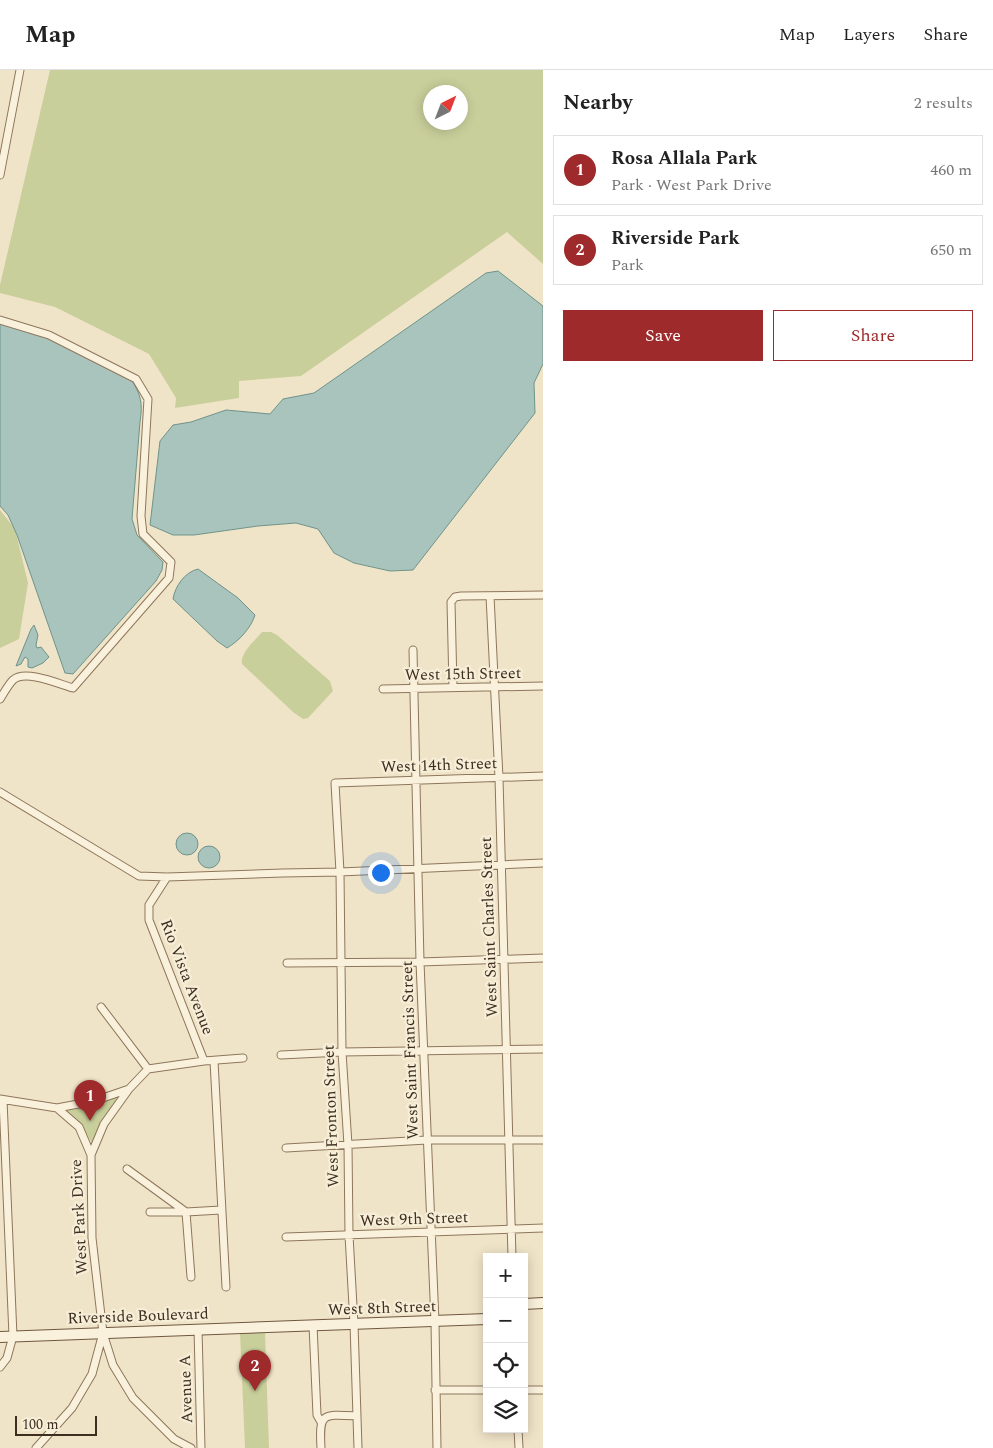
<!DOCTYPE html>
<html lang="en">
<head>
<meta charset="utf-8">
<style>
  :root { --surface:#fff; --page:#f2f2f2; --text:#222; --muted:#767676; --line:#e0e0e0; --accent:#9e2a2b }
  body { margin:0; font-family:Spectral,serif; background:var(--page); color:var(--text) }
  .controls { position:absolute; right:15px; bottom:15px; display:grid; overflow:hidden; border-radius:0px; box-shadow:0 2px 12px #0003 }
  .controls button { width:45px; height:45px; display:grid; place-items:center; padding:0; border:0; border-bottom:1px solid var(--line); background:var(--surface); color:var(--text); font:25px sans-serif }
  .compass { position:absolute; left:423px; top:15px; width:45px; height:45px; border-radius:50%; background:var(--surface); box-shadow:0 2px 12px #0003; rotate:42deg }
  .scale { position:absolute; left:15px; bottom:12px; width:82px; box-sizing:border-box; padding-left:5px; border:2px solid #3d2e20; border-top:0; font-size:14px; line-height:18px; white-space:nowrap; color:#3d2e20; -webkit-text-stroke:4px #f7eed8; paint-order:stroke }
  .you { position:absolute; left:380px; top:802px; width:18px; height:18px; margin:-12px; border:4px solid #fff; border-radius:50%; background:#1a73e8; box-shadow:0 0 0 8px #1a73e833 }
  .badge { display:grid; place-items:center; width:32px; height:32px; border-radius:50%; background:var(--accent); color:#fff; font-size:16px; font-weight:700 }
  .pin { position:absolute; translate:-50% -41px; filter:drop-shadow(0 1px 2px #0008) }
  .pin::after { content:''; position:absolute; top:26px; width:18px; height:15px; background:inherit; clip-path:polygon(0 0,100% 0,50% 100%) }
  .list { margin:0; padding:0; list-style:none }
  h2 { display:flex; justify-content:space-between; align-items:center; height:65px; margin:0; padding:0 20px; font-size:21px }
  h2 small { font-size:16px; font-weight:400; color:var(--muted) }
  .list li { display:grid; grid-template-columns:32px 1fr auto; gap:15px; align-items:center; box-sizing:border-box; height:70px; margin:0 10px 10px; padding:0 10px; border:1px solid var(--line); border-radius:0px }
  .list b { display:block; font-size:19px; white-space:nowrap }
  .list p { margin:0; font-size:16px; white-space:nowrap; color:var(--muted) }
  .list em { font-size:16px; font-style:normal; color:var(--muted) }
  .actions { display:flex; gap:10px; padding:15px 20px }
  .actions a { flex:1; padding:11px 0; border:1px solid var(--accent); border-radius:0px; text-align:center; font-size:18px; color:var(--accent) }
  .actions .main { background:var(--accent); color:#fff }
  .icon { flex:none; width:28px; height:28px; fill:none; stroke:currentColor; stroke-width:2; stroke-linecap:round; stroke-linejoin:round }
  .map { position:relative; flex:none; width:543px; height:1378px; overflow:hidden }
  header { display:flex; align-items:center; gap:30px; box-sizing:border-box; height:70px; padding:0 25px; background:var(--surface); border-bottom:1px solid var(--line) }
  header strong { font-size:24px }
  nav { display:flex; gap:28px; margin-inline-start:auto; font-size:18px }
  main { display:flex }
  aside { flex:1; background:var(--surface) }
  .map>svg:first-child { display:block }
  .green { fill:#c9cf9b; fill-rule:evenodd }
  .water { fill:#a9c4bc; stroke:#6f938a }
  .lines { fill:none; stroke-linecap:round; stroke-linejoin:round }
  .street-casing { stroke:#8d765c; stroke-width:9 }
  .secondary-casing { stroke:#6f573f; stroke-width:12 }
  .street { stroke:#faf1dc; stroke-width:7 }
  .secondary { stroke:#faf1dc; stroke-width:10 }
  .labels { text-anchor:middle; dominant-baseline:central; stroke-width:4.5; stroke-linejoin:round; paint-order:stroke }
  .street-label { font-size:16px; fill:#3d2e20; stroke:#f7eed8 }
</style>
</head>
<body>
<header>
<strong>Map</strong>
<nav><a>Map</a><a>Layers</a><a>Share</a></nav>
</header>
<main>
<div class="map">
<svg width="543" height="1378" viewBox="0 0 543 1378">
  <rect width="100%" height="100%" fill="#f0e4c8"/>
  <!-- green -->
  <path class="green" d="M50,0H543V194L507,162L301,306L239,311V328L175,338L176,328L149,284L55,237L0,223V215ZM460,22V52H430V22Z
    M0,440L15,459L28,513L19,569L0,578Z
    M262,562H271L277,565L330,611L333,621L308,648L303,649L293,642L242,594C240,582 255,571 262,562Z
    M115,1027L117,1029L99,1058L92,1073L81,1055L65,1039L90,1035Z
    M265,1262L269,1378H245L240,1263Z"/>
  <!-- water -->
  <path class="water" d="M498,201L543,236V294L534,313L535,343L413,500L390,501L354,493L334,483L318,459L296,453L258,456L194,465H173L150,455L160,371L173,355L191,352L226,340L270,344L283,329L314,323L486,203Z
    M0,254L47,266L131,309C141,325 143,333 140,352L132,449L137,465L163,492L162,500L156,511L73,604L65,603L17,465L8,445L0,436Z
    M198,499L238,528L255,545C251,558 239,571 227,578L217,571L173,529C175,516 185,502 198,499Z
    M34,555L38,565L36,575L37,578L41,577L49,587L43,593L32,598L28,597V589L25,587L21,594L16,596L31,559Z
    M176 774a11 11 0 1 1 22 0a11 11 0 1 1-22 0Z
    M198 787a11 11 0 1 1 22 0a11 11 0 1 1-22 0Z"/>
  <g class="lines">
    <!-- street casing -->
    <g class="street-casing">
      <path id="street" d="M0,105L20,0
        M0,250L49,265L136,309L148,329L141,446L143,464L171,492L169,508L73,618C59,614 25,599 13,610C8,615 4,623 0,629
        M490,526L499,708L512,1187
        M413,580L420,892L435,1252L437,1378
        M453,617L451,532L455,527L461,526L543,525
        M383,619L543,616
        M0,722L139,806L167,807L283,803L340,802L543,793
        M167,807L149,835V850L204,991
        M287,893L420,892L543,888
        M101,937L148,999
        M281,985L342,982L543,979
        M214,991L226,1217
        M0,1029L57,1038L79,1057L91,1085L92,1168L103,1263L113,1295L133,1328L174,1369L191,1378
        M57,1038L94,1031L129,1019L148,999L204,991L243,988
        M286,1078L427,1070H543
        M91,1085L104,1054L129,1019
        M127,1099L186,1142L221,1140
        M150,1142H186L191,1207
        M286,1167L543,1158
        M313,1255L317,1345L321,1352
        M198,1259L201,1378
        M0,1297L7,1288L13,1266L3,1030
        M435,1320H487
        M524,1320H543
        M518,1359L519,1378
        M36,1378L72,1338L92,1304L103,1263
        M321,1378C319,1343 322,1344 356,1346
        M358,1378L354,1254L349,1165L348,1075L342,982L340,802L335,713L543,706"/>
    </g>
    <!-- secondary casing -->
    <g class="secondary-casing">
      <path id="secondary" d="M524,1234L543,1233
        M0,1267L487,1249"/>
    </g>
    <!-- street -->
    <use href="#street" class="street"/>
    <!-- secondary -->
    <use href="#secondary" class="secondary"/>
  </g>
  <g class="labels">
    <!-- street labels -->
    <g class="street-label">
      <text transform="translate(463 604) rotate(-1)">West 15th Street</text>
      <text transform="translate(439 695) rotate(-2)">West 14th Street</text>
      <text transform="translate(489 857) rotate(-92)">West Saint Charles Street</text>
      <text transform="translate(187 907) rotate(69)">Rio Vista Avenue</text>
      <text transform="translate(410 980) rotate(-92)">West Saint Francis Street</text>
      <text transform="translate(331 1046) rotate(-92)">West Fronton Street</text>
      <text transform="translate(79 1147) rotate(-93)">West Park Drive</text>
      <text transform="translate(414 1149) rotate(-2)">West 9th Street</text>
      <text transform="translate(382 1238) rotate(-2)">West 8th Street</text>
      <text transform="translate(138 1246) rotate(-2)">Riverside Boulevard</text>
      <text transform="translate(186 1319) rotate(-92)">Avenue A</text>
    </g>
  </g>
</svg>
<div class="controls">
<button>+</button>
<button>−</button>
<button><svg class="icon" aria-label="locate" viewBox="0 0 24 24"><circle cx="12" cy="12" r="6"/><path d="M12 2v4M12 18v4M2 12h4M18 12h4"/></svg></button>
<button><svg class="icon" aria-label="layers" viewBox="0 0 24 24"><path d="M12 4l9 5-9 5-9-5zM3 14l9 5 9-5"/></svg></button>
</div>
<svg class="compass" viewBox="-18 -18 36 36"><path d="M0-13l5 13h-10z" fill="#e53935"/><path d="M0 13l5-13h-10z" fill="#767676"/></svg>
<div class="scale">100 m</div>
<div class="you"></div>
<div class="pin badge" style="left:90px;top:1051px">1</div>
<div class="pin badge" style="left:255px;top:1321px">2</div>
</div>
<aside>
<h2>Nearby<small>2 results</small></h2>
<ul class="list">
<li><span class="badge">1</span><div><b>Rosa Allala Park</b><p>Park · West Park Drive</p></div><em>460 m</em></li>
<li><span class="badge">2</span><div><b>Riverside Park</b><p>Park</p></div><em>650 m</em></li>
</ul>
<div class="actions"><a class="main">Save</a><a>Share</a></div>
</aside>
</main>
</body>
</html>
